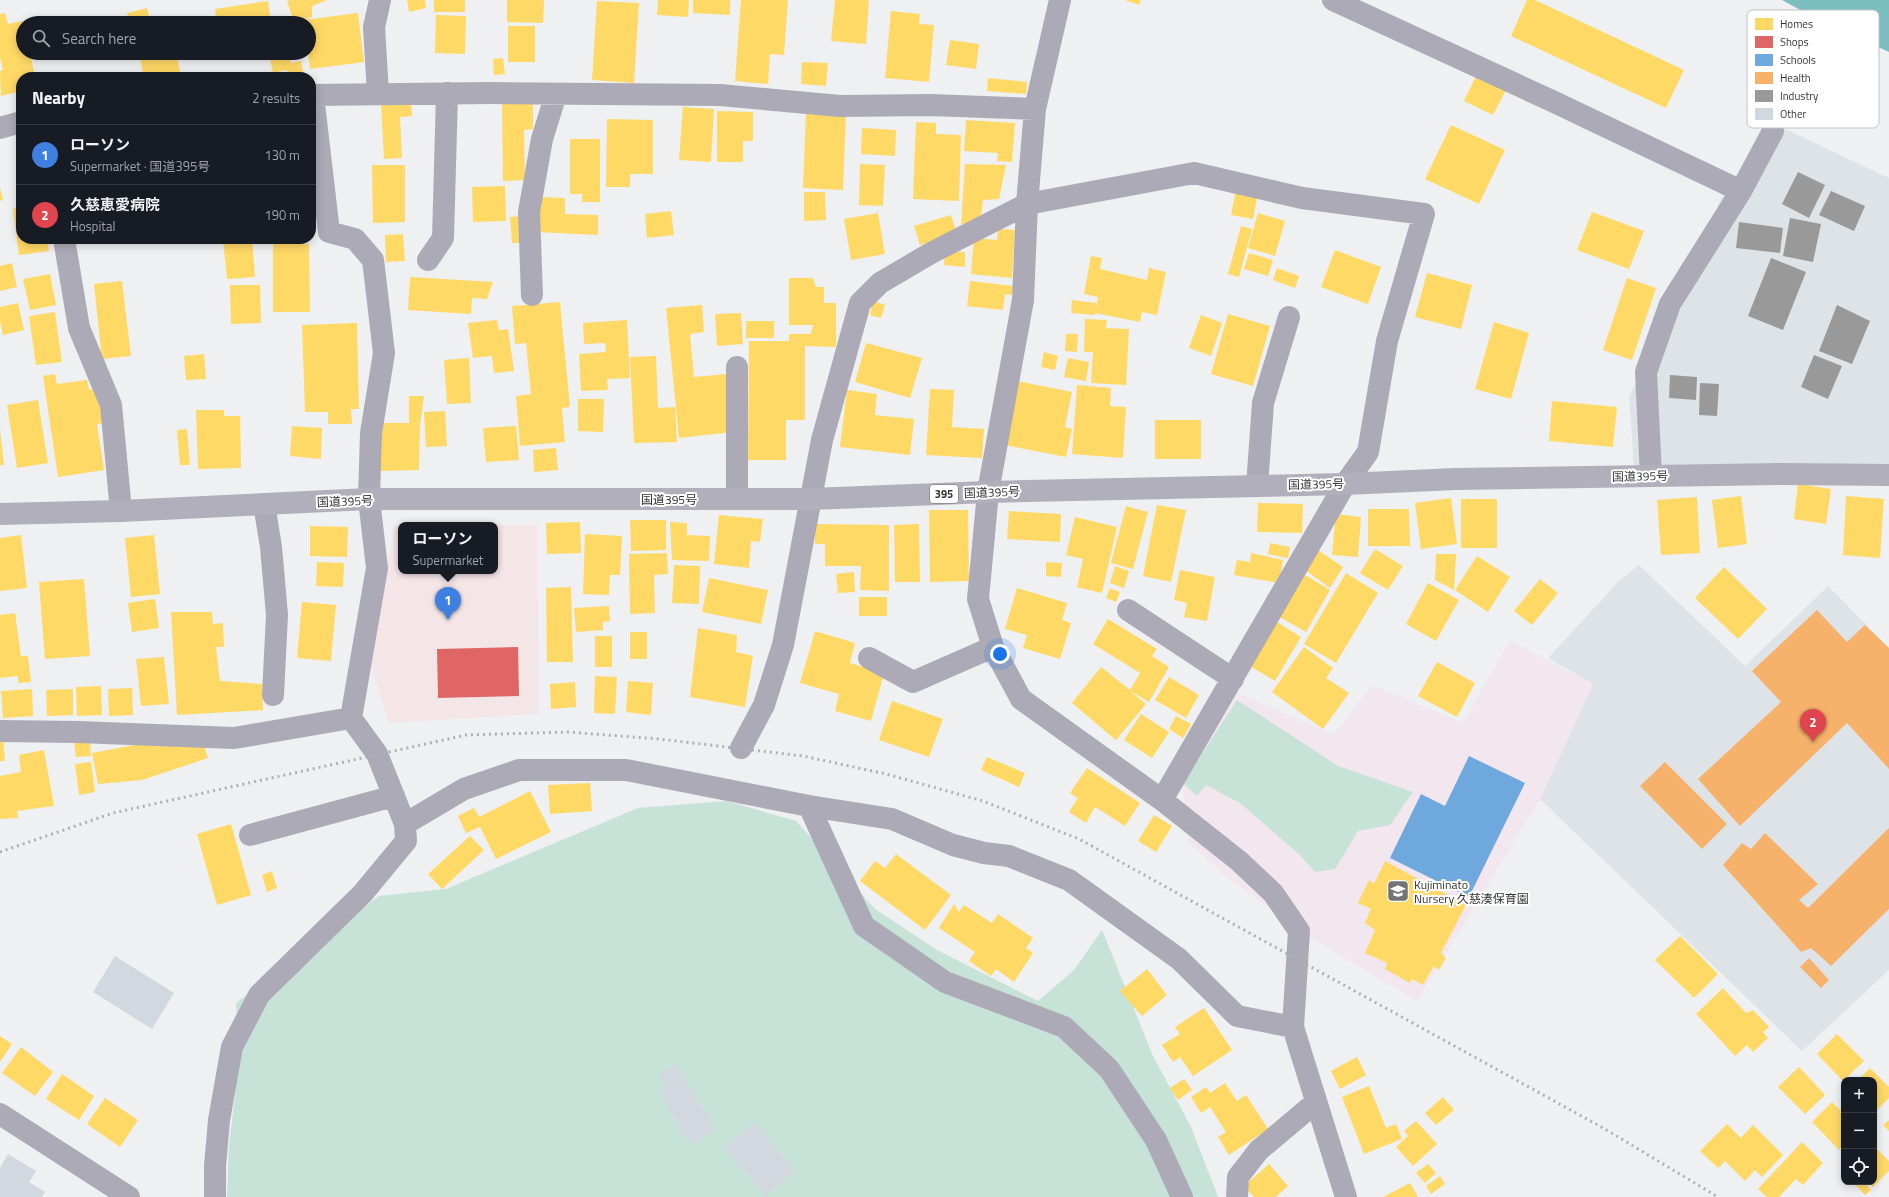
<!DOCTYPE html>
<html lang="en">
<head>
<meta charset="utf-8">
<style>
  :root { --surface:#171b24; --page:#20242c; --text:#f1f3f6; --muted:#9ea1a6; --line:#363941; --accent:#1a73e8 }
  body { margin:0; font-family:"Titillium Web","Noto Sans JP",sans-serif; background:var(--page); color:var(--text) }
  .controls { position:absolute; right:12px; bottom:12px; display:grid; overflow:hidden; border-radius:8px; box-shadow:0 2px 10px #0003 }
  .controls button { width:36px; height:36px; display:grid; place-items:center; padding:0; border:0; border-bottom:1px solid var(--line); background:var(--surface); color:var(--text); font:20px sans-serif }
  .you { position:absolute; left:1000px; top:654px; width:14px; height:14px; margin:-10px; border:3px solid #fff; border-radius:50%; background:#1a73e8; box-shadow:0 0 0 6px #1a73e833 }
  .badge { display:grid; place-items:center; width:26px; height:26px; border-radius:50%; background:var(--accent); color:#fff; font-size:13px; font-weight:700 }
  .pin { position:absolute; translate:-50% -33px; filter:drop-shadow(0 1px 2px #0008) }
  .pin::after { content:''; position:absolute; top:21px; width:14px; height:12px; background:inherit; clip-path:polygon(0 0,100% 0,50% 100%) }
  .popup { position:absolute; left:398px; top:522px; width:100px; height:52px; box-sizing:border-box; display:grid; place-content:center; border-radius:8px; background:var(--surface); filter:drop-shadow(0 1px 3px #0005); font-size:13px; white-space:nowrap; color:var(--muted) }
  .popup b { font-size:15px; color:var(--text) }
  .popup::after { content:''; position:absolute; left:50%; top:100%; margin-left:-8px; border:8px solid transparent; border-top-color:var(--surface) }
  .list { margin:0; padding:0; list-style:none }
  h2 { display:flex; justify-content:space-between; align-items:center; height:52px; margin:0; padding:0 16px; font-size:17px }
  h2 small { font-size:13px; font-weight:400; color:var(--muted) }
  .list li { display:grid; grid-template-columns:26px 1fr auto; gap:12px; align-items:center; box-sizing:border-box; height:60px; padding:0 16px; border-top:1px solid var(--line) }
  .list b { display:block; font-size:15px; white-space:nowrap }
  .list p { margin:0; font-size:13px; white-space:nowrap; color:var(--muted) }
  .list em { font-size:13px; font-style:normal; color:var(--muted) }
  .icon { flex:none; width:22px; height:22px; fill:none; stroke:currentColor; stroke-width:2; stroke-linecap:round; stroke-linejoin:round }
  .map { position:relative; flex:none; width:1889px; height:1197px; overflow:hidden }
  .search { position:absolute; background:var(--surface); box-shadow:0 2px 10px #0003; left:16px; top:16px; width:300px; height:44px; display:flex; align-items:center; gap:10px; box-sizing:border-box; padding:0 14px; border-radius:22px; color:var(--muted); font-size:15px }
  .panel { position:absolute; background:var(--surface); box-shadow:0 2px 10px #0003; left:16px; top:72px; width:300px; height:172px; border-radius:16px }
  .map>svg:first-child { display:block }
  .commercial { fill:#f4e6e7; fill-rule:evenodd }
  .built { fill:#dee3e8 }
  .education { fill:#f2e6ef }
  .green { fill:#c7e2d6 }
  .water { fill:#7cbdc0 }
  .homes { fill:#ffd966 }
  .shops { fill:#e06666 }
  .schools { fill:#6fa8dc }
  .health { fill:#f6b26b }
  .industry { fill:#999 }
  .building { fill:#d2d8df }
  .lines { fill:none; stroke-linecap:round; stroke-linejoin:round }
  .street { stroke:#adaab7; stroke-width:22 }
  .highway { stroke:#b2afbc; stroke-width:22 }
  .rail { stroke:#afafb6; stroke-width:3; stroke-dasharray:2 4; stroke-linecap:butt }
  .labels { text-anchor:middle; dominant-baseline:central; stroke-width:4; stroke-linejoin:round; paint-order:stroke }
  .shield { fill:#fff; stroke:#6f7070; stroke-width:1 }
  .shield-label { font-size:11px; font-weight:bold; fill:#313233 }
  .street-label { font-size:12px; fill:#313233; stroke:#fff }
  .poi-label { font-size:12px; fill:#313233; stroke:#fff; text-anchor:start }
  .key { fill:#fff; stroke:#c1c2c2; stroke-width:1 }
  .key-label { font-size:11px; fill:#313233 }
</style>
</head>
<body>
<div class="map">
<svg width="1889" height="1197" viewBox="0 0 1889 1197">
  <rect width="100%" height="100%" fill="#eef0f2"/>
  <!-- commercial -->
  <path class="commercial" d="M394,525H537L539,714L389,723L371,665ZM401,525H495V571H401Z"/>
  <!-- built -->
  <path class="built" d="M1785,129L1889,178V464L1634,467L1629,396L1681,306L1721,198Z
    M1639,565L1745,666L1828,586L1889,648V970L1802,1051L1540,799L1593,684L1548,658L1619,581Z"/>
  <!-- education -->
  <path class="education" d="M1510,640L1593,684L1540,799L1417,1001L1318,942L1234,883L1188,843L1183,783L1234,691L1334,735L1372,685L1463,723Z"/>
  <!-- green -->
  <path class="green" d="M1237,700L1338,766L1413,792L1390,825L1358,831L1335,869L1315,872L1300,855L1240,803L1206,785L1197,796L1183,783Z
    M726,801L796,821L875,909L937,950L1038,1001L1074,970L1102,930L1153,1056L1191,1127L1218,1197H227L229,1145L240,1056L236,1003L379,896L446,889L638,808Z"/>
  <!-- water -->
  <path class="water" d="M1782,0H1889V52L1817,19Z"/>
  <!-- homes -->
  <path class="homes" d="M290,0H327L312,6V17L294,22L287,1Z
    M407,0H425L426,8L409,12Z
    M434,0H465V12H434Z
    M507,0H544L543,23L507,22Z
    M658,0H689L688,17L657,15Z
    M693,0H730V15L693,13Z
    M741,0H788L784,55L770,54L768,84L735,81Z
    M835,0H869L866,44L831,41Z
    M1125,0H1141L1139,5Z
    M1527,0H1535L1684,70L1666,108L1511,36Z
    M268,1L271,23H217L215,9Z
    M597,1L639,3L634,83L592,80Z
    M147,8L149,16L130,22L127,13Z
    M891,11L920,14L919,24L934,25L929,82L885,78Z
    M5,13L8,24L22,21L23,53H30L35,77H21V91L1,96L0,71L3,70L0,57V14Z
    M358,13L364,62L310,69L308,53L309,23H304V20Z
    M436,15L466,16L465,54L435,53Z
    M169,17L170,23H141V22Z
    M508,26H535V62H508Z
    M950,40L979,44L976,69L946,65Z
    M139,53H176L181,76L156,77L155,72L143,74Z
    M222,53H245L246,56L223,59Z
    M269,53H289L291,63L301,61L304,77H289L287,70L273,73Z
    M503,58L505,74L494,75L493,59Z
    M802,62L828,63L826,86L801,84Z
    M1476,76L1506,90L1493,115L1464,101Z
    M988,78L1027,82L1026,94L987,91Z
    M502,102H533V129L524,130L525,180L503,181Z
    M411,103L412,116L400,117L402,158L384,159L381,104Z
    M683,107L714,109L711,162L679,160Z
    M717,111L753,112V141H743V162H717Z
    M806,112L846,113L843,190L803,188Z
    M607,119L653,120V174H630V187H606Z
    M966,120L1015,123L1012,162L997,161L998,153L964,151Z
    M916,122L936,123V134L961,135L959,201L913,199Z
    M1451,125L1505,150L1479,204L1425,179Z
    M862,128L896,130L895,156L861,154Z
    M570,139H600V202H582V194H570Z
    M860,164L885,165L883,206L859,205Z
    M965,164L1006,165L999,199L983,200L981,217L961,225Z
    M372,165H405V222L373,223Z
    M505,186L506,221L473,222L472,187Z
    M0,187L3,200L0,201Z
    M1236,190L1258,193L1253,219L1231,215Z
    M804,192H825L826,220L804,221Z
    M538,197L565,198V214L598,215V235L537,232Z
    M21,207V239H47L49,251L19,255L13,209Z
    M671,211L674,235L647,238L645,214Z
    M1592,212L1644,231L1629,269L1577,250Z
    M878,213L885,254L851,260L844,219Z
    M1258,213L1285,221L1275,256L1248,248Z
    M951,215L957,233L920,245L914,226Z
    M522,216L524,243H512L510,217Z
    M1241,226L1252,229L1239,277L1228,274Z
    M998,229L1015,230L1012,278L971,274L974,238L997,240Z
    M403,234L405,261L386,262L385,235Z
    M223,239H252L255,277L227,279Z
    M273,244H309L310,312H273Z
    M1335,250L1381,267L1368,304L1321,287Z
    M945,251L965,252V267L944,265Z
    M1249,253L1273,260L1268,276L1244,269Z
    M1091,256L1102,258L1100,269L1147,280L1149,268L1166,272L1157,315L1142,312L1140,322L1095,313V315L1071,313L1072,300L1096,303V308L1098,297L1084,294Z
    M12,263L17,287L0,291V266Z
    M1277,268L1299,276L1295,288L1273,280Z
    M1427,273L1472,285L1461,329L1415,317Z
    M50,274L56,305L30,310L23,279Z
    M410,277L493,282L487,299L472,298L471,314L408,310Z
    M789,278H813L816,287H824V303H836V347L805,346V420H786V460H748L749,341H789V334H811L813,325H789Z
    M1627,278L1656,288L1632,360L1603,350Z
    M122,281L131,356L102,359L94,284Z
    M970,281L1013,286L1012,295L1005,294L1003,310L967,306Z
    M230,285H260L261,323L231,324Z
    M873,301L885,305L881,318L870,315Z
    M560,302L570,407L562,408L565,442L520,446L516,396L531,394L526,343L515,344L512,306Z
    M18,303L24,330L3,335L0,321V307Z
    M702,305L704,332L690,334L694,377L726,374L732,432L679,438L666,308Z
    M55,312L62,362L36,365L29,316Z
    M741,313L743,344L717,346L715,314Z
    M1228,314L1270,326L1253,386L1211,374Z
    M1201,315L1222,323L1211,356L1189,348Z
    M1085,319L1107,320L1106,328L1129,329L1126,385L1091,383L1093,352H1084Z
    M497,320L499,330L508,329L514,371L494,373L492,356L473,358L468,323Z
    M627,320L630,378L607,379L608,390L581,391L579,354L606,352L605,343L584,344L583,323Z
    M746,321H774V338H746Z
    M1494,322L1529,333L1511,399L1475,389Z
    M357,323L359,409H351L352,424H328V412H305L302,325Z
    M1066,334H1078L1077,352L1065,351Z
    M866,343L922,358L910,398L855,382Z
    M1044,352L1058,356L1055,370L1041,367Z
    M204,354L206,379L186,380L184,356Z
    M656,356L658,408L675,407L677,442L634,443L630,357Z
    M469,358L471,403L447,404L444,360Z
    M1068,358L1089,362L1086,381L1064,377Z
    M55,374L57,384L87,380L89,390L99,388L105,423L97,424L104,470L58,477L43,376Z
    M1017,381L1072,392L1065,427L1072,429L1066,457L1005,445Z
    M1077,385L1111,388L1110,406L1126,407L1123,458L1072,454Z
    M930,389L954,390L952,427L984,429L982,458L926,455Z
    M847,390L877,394L875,415L914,419L910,455L840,447Z
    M409,396H424L420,425L419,470L379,471V423H409Z
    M578,399H604L603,432L578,431Z
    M38,400L48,463L17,468L7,405Z
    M1552,401L1617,407L1613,447L1549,441Z
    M196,410H224V416H240L241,468L198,469Z
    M445,411L447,446L426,447L424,412Z
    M1155,420H1201V459H1155Z
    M292,426L322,428L321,459L290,456Z
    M516,426L519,460L486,462L483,428Z
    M0,429L4,465H0Z
    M187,429L190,465H180L177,430Z
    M556,448L558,470L534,472L533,450Z
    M1798,484L1831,489L1826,524L1794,519Z
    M1741,496L1747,544L1718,548L1712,500Z
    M1846,496L1884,499L1880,558L1843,555Z
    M1697,497L1700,553L1661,555L1657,500Z
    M1451,498L1457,544L1421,549L1415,503Z
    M1461,499H1497V548H1461Z
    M1258,503L1303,504L1302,533L1257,532Z
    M1157,505L1186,510L1171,582L1143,576Z
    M1126,506L1148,512L1133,569L1111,563Z
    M1368,509H1409L1410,546H1368Z
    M929,510H968L969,581L930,582Z
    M1009,511L1061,514L1060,542L1007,539Z
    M1336,514L1361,517L1358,557L1332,555Z
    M719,515L763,519L760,542L751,541L749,568L714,564Z
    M1075,517L1117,527L1102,593L1077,587L1083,559L1066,555Z
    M630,520H666V550L631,551Z
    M580,522L581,553L547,554L546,523Z
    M670,522L687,523V535L710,536L709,561L672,560Z
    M815,524L889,525V591L860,590L861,566H825V544H815Z
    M919,524L920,582H895L894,525Z
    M310,526L348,527L347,557L310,556Z
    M585,534L622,536L620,575H610L609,595L583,594Z
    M21,535L27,588L0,591V538Z
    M154,535L160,594L131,597L125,538Z
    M1270,543L1290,547L1288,558L1268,554Z
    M1375,549L1403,566L1388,590L1360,573Z
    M1318,550L1343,567L1330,588L1305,570Z
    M667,553L668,574L654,575L655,613L630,614L629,554Z
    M1251,553L1283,560L1279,583L1234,575L1237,560L1250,562Z
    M1436,554H1456L1454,590L1435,580Z
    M1477,556L1510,577L1488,612L1455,590Z
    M317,562L344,563L343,587L316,586Z
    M1046,562L1062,563L1061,577L1046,576Z
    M674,565L700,566L699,604L672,603Z
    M1115,566L1129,571L1124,588L1110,583Z
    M1724,567L1767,609L1738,639L1695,598Z
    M1180,570L1215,577L1207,621L1184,617L1187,603L1174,600Z
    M854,572L855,592L838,593L836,574Z
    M1302,573L1330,590L1306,632L1278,616Z
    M1346,573L1378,593L1336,663L1304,644Z
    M709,578L768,590L761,624L702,612Z
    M84,579L90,656L45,659L39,582Z
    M1540,579L1558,593L1532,625L1514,611Z
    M1428,583L1459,600L1436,641L1406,624Z
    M571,587L573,662H547L546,588Z
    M1017,588L1067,603L1062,620L1071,623L1060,659L1023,648L1027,635L1005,629Z
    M1110,588L1120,592L1116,602L1106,598Z
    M859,597H887V616H859Z
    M155,599L159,628L132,632L128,603Z
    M302,602L336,605L331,661L297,658Z
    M609,606L610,621L603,622V630L576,632L574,608Z
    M171,612H212L213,624L223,623L224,647H216L220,681L262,684L263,710L177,715Z
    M15,613L21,656H28L31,682L18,683V676L0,678V615Z
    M1108,619L1157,649L1152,656L1169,667L1149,702L1130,691L1146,704L1116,740L1072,703L1101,667L1130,690L1140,673L1093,644Z
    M1277,622L1301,637L1275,681L1250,666Z
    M698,628L737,635L736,652L753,656L745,707L690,697Z
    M815,631L855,643L850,663L884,673L871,721L835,711L839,694L800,683Z
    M630,632H647V659H630Z
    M595,636H612V667H595Z
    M1304,647L1333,668L1326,678L1349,693L1323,729L1272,692Z
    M164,657L169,704L141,706L136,659Z
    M1437,662L1475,683L1457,717L1418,696Z
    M595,676L617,677L615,714L594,713Z
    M1169,677L1199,695L1186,718L1155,700Z
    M628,681L653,683L651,715L626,712Z
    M575,682L576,707L551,709L550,684Z
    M101,686L102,715L77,716L76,687Z
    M132,688L133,715L109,716L108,689Z
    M32,689L33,716L3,718L1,691Z
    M73,689V715L47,716L46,690Z
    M892,701L943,719L929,757L879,740Z
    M1141,714L1169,732L1152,758L1124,740Z
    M1176,716L1191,724L1183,738L1169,729Z
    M0,737H3L5,761H0Z
    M90,741L91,756L76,757L74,742Z
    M145,743L204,746L208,758L142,780L98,784L92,753Z
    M44,750L54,806L17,811L18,818L0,819V776L21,772L19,755Z
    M987,757L1025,773L1019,787L981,770Z
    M91,762L95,792L79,795L75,764Z
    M1087,768L1140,803L1125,826L1095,807L1086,823L1069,812L1078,798L1070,793Z
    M590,783L592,811L550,814L548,785Z
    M530,791L551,832L496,859L480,827L466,833L458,816L474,808L479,817Z
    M1154,815L1172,826L1156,852L1138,841Z
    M231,824L251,895L217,905L197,834Z
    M470,836L484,850L442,889L428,874Z
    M896,854L951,895L925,930L860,881L875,861L885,868Z
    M1385,861L1466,905L1441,953L1446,958L1439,970L1434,966L1423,985L1412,979L1410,983L1385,969L1387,963L1365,953L1375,930L1365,923L1371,909L1358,903L1369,880L1374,884Z
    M272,871L277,888L267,892L262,875Z
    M954,904L959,912L964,905L992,923L998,914L1033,938L1026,948L1033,953L1014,982L996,969L991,976L969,961L975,952L939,928Z
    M1680,936L1718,974L1694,998L1655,960Z
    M1147,969L1167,995L1142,1016L1120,991Z
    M1723,988L1746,1013L1753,1010L1769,1027L1763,1032L1768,1038L1753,1052L1747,1045L1735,1056L1696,1014Z
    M1204,1008L1232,1050L1193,1076L1180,1057L1173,1062L1162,1045L1180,1034L1175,1027Z
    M1837,1034L1864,1061L1843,1081L1817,1054Z
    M0,1036L12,1044L0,1062Z
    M21,1047L53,1072L35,1096L2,1073Z
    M1357,1057L1366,1075L1340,1089L1331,1071Z
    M1799,1067L1825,1095L1805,1114L1778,1087Z
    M1870,1068L1889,1087V1098L1874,1113V1080H1858Z
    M62,1074L94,1096L79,1120L46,1099Z
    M1184,1079L1192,1090L1178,1100L1170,1088Z
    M1225,1083L1237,1101L1246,1095L1268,1129L1229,1155L1218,1137L1226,1132L1210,1107L1201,1113L1191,1097L1206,1087L1210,1093Z
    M1369,1086L1386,1128L1396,1124L1402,1139L1364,1154L1342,1097Z
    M1443,1097L1454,1110L1436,1125L1425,1113Z
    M105,1098L138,1120L120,1147L87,1124Z
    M1832,1102L1844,1114V1144L1839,1150L1812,1122Z
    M1889,1120V1131L1883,1125Z
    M1416,1121L1437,1144L1413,1166L1396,1147L1408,1136L1404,1131Z
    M1727,1124L1741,1138L1753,1125L1783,1155L1762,1177L1755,1170L1745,1181L1725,1161L1718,1168L1700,1151Z
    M1802,1142L1823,1163L1803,1185L1796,1179L1779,1197H1767L1758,1189Z
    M1874,1146L1889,1161V1171L1873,1187L1868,1182H1874Z
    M1269,1164L1288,1186L1276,1197H1254L1244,1186Z
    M1428,1164L1436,1173L1425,1183L1416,1173Z
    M1440,1176L1445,1184L1431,1194L1426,1186Z
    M1853,1182H1864L1871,1190L1865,1195Z
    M1410,1183L1418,1197H1383Z"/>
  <!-- shops -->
  <path class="shops" d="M518,647L519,696L438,698L437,649Z"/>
  <!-- schools -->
  <path class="schools" d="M1469,756L1525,783L1469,897L1390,858L1421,794L1445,806Z"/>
  <!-- health -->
  <path class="health" d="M1817,610L1847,642L1865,625L1889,648V769L1847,723L1740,826L1698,779L1781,702L1752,671Z
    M1665,762L1727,824L1702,849L1640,786Z
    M1889,828V909L1831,966L1811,948L1801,952L1723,865L1742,843L1751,849L1765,833L1818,884L1799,900L1808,908Z
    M1809,958L1829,980L1821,988L1800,967Z"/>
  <!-- industry -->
  <path class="industry" d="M1798,172L1825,185L1809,218L1782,204Z
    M1831,191L1865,206L1854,231L1819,215Z
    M1790,218L1821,224L1813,262L1783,256Z
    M1739,222L1783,228L1780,253L1736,248Z
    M1771,258L1806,272L1783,330L1748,316Z
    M1837,305L1870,321L1852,364L1819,351Z
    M1814,355L1842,366L1828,399L1801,387Z
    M1670,375L1697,377L1696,400L1669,398Z
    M1700,383L1719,384L1717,416L1699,415Z"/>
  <!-- building -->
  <path class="building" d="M115,956L174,993L152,1029L93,992Z
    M675,1064L716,1129L691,1145L659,1093L666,1088L658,1075Z
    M755,1122L796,1171L766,1196L724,1148Z
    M8,1154L36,1171L29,1182L45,1192L42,1197H0V1168Z"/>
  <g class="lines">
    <!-- street -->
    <path class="street" d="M1060,0L1035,109L1027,204L1023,300L988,492L978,599L993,647L1021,699L1162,800L1239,861L1273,893L1299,931L1293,1027L1346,1197
      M1333,0L1550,100L1741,191L1670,304L1646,372L1651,476
      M378,94L374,27L380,0
      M311,95L492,93L720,95L840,106L931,105L1035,109
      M0,128L21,122
      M1741,191L1773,131
      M64,239L79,328L111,405L121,511
      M428,260L443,238L447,93
      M532,295L529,212L542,139L556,94
      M737,367V499
      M1257,486L1263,403L1289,317
      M264,504L271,547L277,615L273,695
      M1128,610L1233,679
      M869,658L913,682L993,647
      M0,731L78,732L234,738L351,718
      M741,748L764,705L783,645L822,440L860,303L880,283L931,253L1027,204L1194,173L1302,198L1424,214L1387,341L1368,452L1345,484L1162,800
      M809,806L892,819L953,845L984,853L1009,856L1069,880L1179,959L1237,1016L1293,1027
      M405,824L464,789L519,770H626L809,806L864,926L945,982L1064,1027L1109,1069L1156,1140L1182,1197
      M250,835L394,796
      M0,1114L129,1197
      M215,1197V1166L219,1120L232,1047L259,995L363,893L406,841L405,824L377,754L351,718L377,568L369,499L371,433L384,353L373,260L355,239L329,232L313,95
      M1237,1197L1238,1177L1259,1150L1315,1103"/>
    <!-- highway -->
    <path class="highway" d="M0,514L121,511L369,499H811L988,492L1345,484L1455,479L1784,474L1889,475"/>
    <!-- rail -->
    <path class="rail" d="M0,852L113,813L466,735L568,732L659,739L803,756L886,774L983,801L1079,839L1605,1129L1718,1197"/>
  </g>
  <!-- icons -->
  <defs>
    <g id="school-square" transform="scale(1.15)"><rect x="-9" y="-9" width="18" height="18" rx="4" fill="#737476" stroke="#fff"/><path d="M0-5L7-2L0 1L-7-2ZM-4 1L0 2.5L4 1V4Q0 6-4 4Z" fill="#fff"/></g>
  </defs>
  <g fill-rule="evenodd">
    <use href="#school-square" x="1398" y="891"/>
  </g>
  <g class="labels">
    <!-- shield labels -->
    <rect class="shield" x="930" y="485" width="28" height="18" rx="3"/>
    <g class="shield-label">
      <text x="944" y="494">395</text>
    </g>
    <!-- street labels -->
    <g class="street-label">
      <text transform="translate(1640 476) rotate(-1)">国道395号</text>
      <text transform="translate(1316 484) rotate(-1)">国道395号</text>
      <text transform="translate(992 492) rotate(-2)">国道395号</text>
      <text x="669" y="499">国道395号</text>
      <text transform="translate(345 501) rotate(-2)">国道395号</text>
    </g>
    <!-- poi labels -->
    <g class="poi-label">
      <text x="1414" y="884">Kujiminato<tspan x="1414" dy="14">Nursery 久慈湊保育園</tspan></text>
    </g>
  </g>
  <!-- legend -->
  <rect x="1747" y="10" width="132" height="118" rx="6" class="key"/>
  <rect x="1755" y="18" width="18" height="12" fill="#ffd966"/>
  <rect x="1755" y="36" width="18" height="12" fill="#e06666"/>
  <rect x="1755" y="54" width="18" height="12" fill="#6fa8dc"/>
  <rect x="1755" y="72" width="18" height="12" fill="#f6b26b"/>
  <rect x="1755" y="90" width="18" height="12" fill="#999"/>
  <rect x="1755" y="108" width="18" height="12" fill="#d2d8df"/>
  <g class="key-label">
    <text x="1780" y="28">Homes</text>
    <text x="1780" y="46">Shops</text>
    <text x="1780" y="64">Schools</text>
    <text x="1780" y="82">Health</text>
    <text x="1780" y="100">Industry</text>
    <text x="1780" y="118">Other</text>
  </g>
</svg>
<div class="controls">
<button>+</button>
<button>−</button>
<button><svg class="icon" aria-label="locate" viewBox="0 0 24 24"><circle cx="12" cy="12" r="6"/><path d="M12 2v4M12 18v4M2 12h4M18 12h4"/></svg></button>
</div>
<div class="you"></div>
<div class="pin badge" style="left:448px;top:620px;background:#3f7fe0">1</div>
<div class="popup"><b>ローソン</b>Supermarket</div>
<div class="pin badge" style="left:1813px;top:742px;background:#e0444e">2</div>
<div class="search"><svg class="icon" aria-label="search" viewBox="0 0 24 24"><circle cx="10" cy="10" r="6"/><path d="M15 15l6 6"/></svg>Search here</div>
<section class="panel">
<h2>Nearby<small>2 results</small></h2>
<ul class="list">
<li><span class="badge" style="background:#3f7fe0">1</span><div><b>ローソン</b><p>Supermarket · 国道395号</p></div><em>130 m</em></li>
<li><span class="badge" style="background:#e0444e">2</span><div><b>久慈恵愛病院</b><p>Hospital</p></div><em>190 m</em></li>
</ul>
</section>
</div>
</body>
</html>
